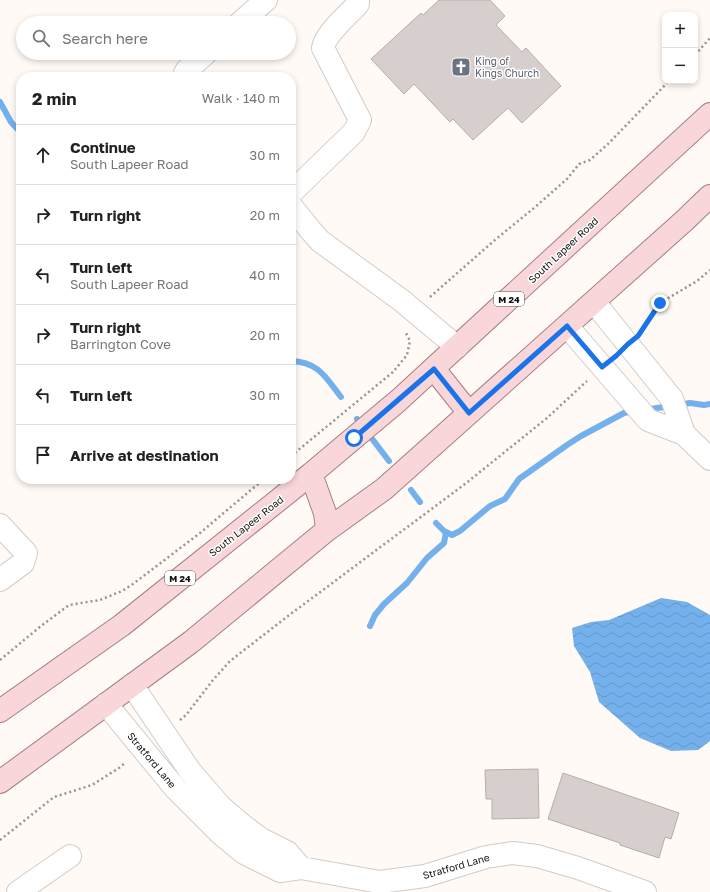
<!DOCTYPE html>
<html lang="en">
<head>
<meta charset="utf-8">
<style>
  :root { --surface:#fff; --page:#f6f6f6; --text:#222; --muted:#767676; --line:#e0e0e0 }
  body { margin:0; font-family:"Golos Text",sans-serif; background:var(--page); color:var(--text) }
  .controls { position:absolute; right:12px; top:12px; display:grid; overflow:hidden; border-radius:8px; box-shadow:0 2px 6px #0003 }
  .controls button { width:36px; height:36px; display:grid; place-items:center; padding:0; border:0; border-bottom:1px solid var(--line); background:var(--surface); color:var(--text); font:20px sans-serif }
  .stop { position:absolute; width:12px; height:12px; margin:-9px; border:3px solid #1a73e8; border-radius:50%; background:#fff }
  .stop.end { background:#1a73e8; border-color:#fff; box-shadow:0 1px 4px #0008 }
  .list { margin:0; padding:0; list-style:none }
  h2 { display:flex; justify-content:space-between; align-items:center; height:52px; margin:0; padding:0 16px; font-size:17px }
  h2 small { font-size:13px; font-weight:400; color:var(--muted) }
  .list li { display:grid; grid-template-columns:26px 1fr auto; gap:12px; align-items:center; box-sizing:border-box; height:60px; padding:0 16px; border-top:1px solid var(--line) }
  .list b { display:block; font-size:15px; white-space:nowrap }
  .list p { margin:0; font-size:13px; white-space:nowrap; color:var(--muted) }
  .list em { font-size:13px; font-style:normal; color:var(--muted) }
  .icon { flex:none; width:22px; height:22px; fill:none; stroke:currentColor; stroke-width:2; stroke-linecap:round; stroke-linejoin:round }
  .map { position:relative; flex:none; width:710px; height:892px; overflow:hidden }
  .search { position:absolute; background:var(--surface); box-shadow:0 2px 6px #0003; left:16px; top:16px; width:280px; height:44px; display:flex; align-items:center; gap:10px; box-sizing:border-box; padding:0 14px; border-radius:22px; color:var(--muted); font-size:15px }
  .panel { position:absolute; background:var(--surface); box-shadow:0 2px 6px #0003; left:16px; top:72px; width:280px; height:412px; border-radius:16px }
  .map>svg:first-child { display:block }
  .water { fill:url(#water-waves) }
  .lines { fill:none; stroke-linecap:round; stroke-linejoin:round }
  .stream { stroke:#74b0eb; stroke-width:6 }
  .building { fill:#d6cfcd; stroke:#b5aead }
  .minor-casing { stroke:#d1ccc8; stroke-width:24 }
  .major-casing { stroke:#a57f82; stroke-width:24 }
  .path { stroke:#979390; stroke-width:2.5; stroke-dasharray:2 3; stroke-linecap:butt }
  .minor { stroke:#fff; stroke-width:22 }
  .major { stroke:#f8d6da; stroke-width:22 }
  .route { stroke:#1a73e8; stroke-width:5 }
  .labels { text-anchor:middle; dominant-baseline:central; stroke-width:3; stroke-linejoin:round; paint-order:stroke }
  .shield { fill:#fff; stroke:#595856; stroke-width:1 }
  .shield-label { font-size:9px; font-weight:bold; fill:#12100e }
  .worship-label { font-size:10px; fill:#5b616d; stroke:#fff; text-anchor:start }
  .street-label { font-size:10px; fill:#12100e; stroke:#fff }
</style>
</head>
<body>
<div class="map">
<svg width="710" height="892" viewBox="0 0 710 892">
  <defs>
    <pattern id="water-waves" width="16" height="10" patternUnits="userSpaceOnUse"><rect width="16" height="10" fill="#74b0eb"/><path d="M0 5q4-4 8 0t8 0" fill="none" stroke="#6396c8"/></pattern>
  </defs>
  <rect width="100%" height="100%" fill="#fffaf5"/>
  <!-- water -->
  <path class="water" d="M661,598L687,602L710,615V741L698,750L671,751L640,738L599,702L590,672L574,646L572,628L591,622L609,620Z"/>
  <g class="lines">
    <!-- stream -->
    <path class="stream" d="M0,102L11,122L21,133
      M291,361C319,362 326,378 341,397
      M644,410L690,403L704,405L710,404
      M357,419L389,461
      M411,490L420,502
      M436,523L444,531L452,535L460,531L490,506L505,499L519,479L567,445L581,436L624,413L633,411
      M370,626L375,615L384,604L407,583L427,558L444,543L446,532"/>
  </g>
  <!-- building -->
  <path class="building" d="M439,0H490L505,16L496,25L522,52L526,48L561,86L522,123L508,108L473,140L453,119L450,122L414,84L404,94L371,59L421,13L423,15Z
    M538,769L539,818L492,819V799H486L485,770Z
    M563,773L679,813L671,839L665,837L659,858L620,845V843L548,819Z"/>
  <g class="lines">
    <!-- minor casing -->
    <g class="minor-casing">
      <path id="minor" d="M240,23L266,0
        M186,77L185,73L187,70L206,53
        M291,193L354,132L360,120L323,48C325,34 348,15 358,4V0
        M291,206L312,232L320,241L401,300L457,347
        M567,326L648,420L684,434L672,399L594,302
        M684,434L710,459
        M0,525L26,553L23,563L0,580
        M106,704L175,788L221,834L244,853L280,871L301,868L287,852L261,839L241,824L221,807L190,771L132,685
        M301,868L380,882L425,876L486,857L512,853L537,856L578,868L645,892
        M18,892L70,856"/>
    </g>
    <!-- major casing -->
    <g class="major-casing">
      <path id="major" d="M434,369L469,413
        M311,474L325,513L327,530
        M0,711L122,625L311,474L399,400L710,114
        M0,782L191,642L327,530L384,489L684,221L710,196"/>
    </g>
    <!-- path -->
    <path class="path" d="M695,55L710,38
      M430,297L496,239L534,208L567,179L579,164L590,160L608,144L669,81
      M643,329L660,303L697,281L710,270
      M291,456L393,372L407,355L410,341L406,333
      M0,660L41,626L69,605L100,600L122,591L133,584L200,533L264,479
      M180,720L186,715L213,680L230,661L288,616L465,484L547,418L587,381
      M0,840L54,797L92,785L119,768L126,762"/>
    <!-- minor -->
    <use href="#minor" class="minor"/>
    <!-- major -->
    <use href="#major" class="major"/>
  </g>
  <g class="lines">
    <!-- route -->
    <path class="route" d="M354,438L434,369L469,413L567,326L602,367L616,356L628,344L638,336L660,303"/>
  </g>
  <!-- icons -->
  <defs>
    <g id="church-square" transform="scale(1)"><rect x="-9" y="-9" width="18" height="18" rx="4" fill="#6b7280" stroke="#fff"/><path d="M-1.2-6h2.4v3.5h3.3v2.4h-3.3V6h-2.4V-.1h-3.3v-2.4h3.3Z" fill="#fff"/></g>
  </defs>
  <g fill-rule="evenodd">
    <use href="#church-square" x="461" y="67"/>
  </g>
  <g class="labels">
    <!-- shield labels -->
    <g class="shield">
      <rect x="494" y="292" width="30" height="14" rx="3"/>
      <rect x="165" y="571" width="30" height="14" rx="3"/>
    </g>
    <g class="shield-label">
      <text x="509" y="299">M 24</text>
      <text x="180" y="578">M 24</text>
    </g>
    <!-- worship labels -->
    <g class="worship-label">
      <text x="475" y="61">King of<tspan x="475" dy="12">Kings Church</tspan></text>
    </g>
    <!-- street labels -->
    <g class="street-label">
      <text transform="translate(563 250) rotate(-43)">South Lapeer Road</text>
      <text transform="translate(246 526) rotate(-38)">South Lapeer Road</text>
      <text transform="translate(152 760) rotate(50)">Stratford Lane</text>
      <text transform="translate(456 866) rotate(-16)">Stratford Lane</text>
    </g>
  </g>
</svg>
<div class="controls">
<button>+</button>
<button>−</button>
</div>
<div class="stop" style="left:354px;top:438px"></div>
<div class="stop end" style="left:660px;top:303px"></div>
<div class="search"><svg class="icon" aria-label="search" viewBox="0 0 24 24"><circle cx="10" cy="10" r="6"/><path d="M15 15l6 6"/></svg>Search here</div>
<section class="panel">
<h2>2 min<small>Walk · 140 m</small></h2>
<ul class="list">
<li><svg class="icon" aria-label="ahead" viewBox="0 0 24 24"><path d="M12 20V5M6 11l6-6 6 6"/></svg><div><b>Continue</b><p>South Lapeer Road</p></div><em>30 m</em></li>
<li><svg class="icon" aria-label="right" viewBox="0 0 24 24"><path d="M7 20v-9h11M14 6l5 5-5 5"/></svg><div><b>Turn right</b></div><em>20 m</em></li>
<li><svg class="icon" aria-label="left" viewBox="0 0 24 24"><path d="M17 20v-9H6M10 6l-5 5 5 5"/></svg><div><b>Turn left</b><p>South Lapeer Road</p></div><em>40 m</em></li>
<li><svg class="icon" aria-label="right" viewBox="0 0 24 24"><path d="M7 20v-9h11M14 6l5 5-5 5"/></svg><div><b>Turn right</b><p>Barrington Cove</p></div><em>20 m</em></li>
<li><svg class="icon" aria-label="left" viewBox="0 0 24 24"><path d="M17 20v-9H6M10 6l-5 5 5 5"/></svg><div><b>Turn left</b></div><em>30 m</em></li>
<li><svg class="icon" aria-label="arrive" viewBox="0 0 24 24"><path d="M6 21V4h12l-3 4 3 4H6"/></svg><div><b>Arrive at destination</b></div></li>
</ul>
</section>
</div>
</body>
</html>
